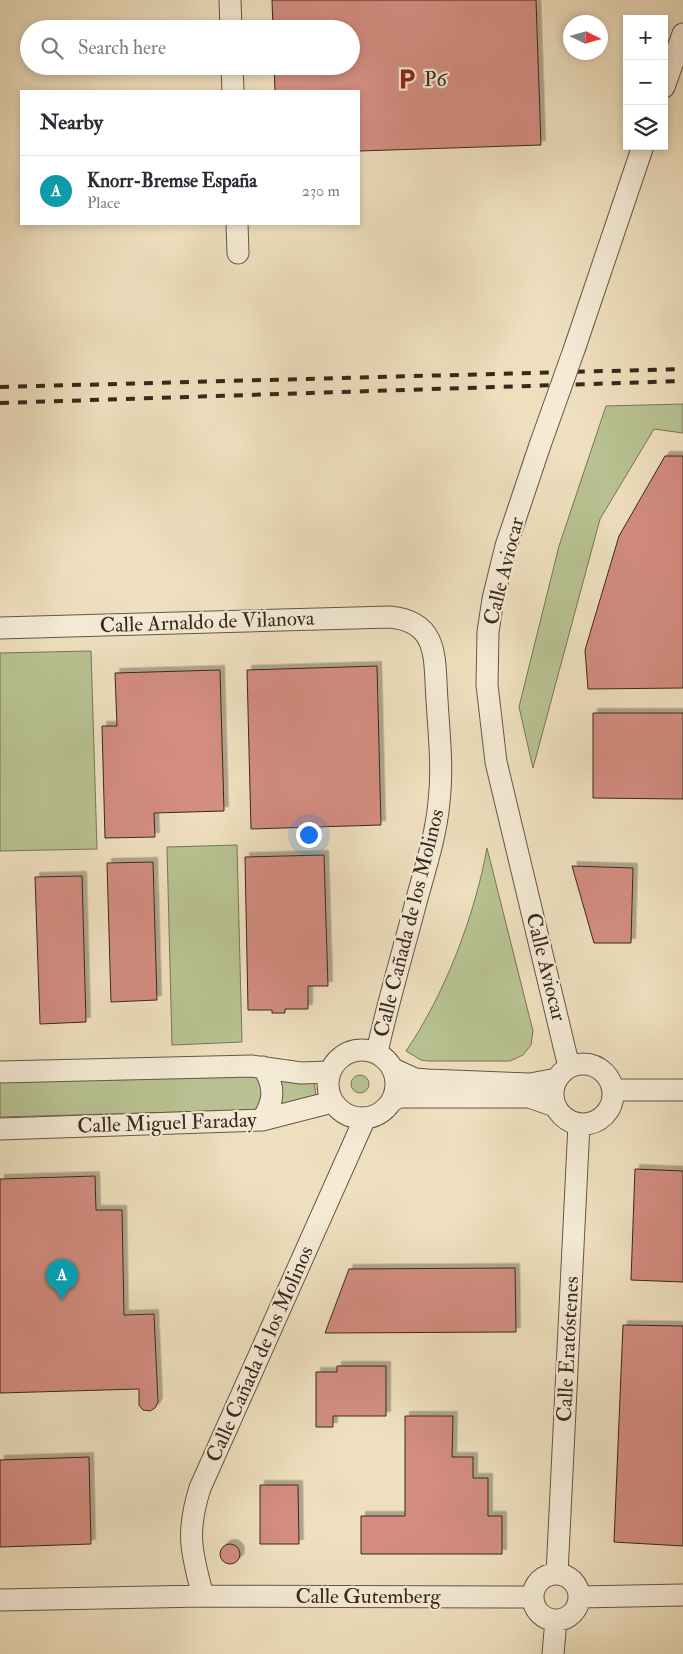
<!DOCTYPE html>
<html lang="en">
<head>
<meta charset="utf-8">
<style>
  :root { --surface:#fff; --page:#f7f7f7; --text:#2b2b33; --muted:#7c7c81; --line:#e1e1e2; --accent:#8f2418 }
  body { margin:0; font-family:"IM FELL Double Pica",serif; background:var(--page); color:var(--text) }
  .controls { position:absolute; right:15px; top:15px; display:grid; overflow:hidden; border-radius:0px; box-shadow:0 2px 8px #0003 }
  .controls button { width:45px; height:45px; display:grid; place-items:center; padding:0; border:0; border-bottom:1px solid var(--line); background:var(--surface); color:var(--text); font:25px sans-serif }
  .compass { position:absolute; left:563px; top:15px; width:45px; height:45px; border-radius:50%; background:var(--surface); box-shadow:0 2px 8px #0003; rotate:95deg }
  .you { position:absolute; left:308px; top:834px; width:18px; height:18px; margin:-12px; border:4px solid #fff; border-radius:50%; background:#1a73e8; box-shadow:0 0 0 8px #1a73e833 }
  .badge { display:grid; place-items:center; width:32px; height:32px; border-radius:50%; background:var(--accent); color:#fff; font-size:16px; font-weight:700 }
  .pin { position:absolute; translate:-50% -41px; filter:drop-shadow(0 1px 2px #0008) }
  .pin::after { content:''; position:absolute; top:26px; width:18px; height:15px; background:inherit; clip-path:polygon(0 0,100% 0,50% 100%) }
  .list { margin:0; padding:0; list-style:none }
  h2 { display:flex; justify-content:space-between; align-items:center; height:65px; margin:0; padding:0 20px; font-size:21px }
  h2 small { font-size:16px; font-weight:400; color:var(--muted) }
  .list li { display:grid; grid-template-columns:32px 1fr auto; gap:15px; align-items:center; box-sizing:border-box; height:70px; padding:0 20px; border-top:1px solid var(--line) }
  .list b { display:block; font-size:19px; white-space:nowrap }
  .list p { margin:0; font-size:16px; white-space:nowrap; color:var(--muted) }
  .list em { font-size:16px; font-style:normal; color:var(--muted) }
  .icon { flex:none; width:28px; height:28px; fill:none; stroke:currentColor; stroke-width:2; stroke-linecap:round; stroke-linejoin:round }
  .map { position:relative; flex:none; width:683px; height:1654px; overflow:hidden }
  .search { position:absolute; background:var(--surface); box-shadow:0 2px 8px #0003; left:20px; top:20px; width:340px; height:55px; display:flex; align-items:center; gap:12px; box-sizing:border-box; padding:0 18px; border-radius:28px; color:var(--muted); font-size:19px }
  .panel { position:absolute; background:var(--surface); box-shadow:0 2px 8px #0003; left:20px; top:90px; width:340px; height:135px; border-radius:0px }
  .map>svg:first-child { display:block }
  .green { fill:#b8c292; stroke:#787558 }
  .building { fill:#d38d81; stroke:#38281f; filter:url(#shadow) }
  .lines { fill:none; stroke-linecap:round; stroke-linejoin:round }
  .minor-casing { stroke:#665647; stroke-width:23 }
  .minor { stroke:#f4ead5; stroke-width:21 }
  .rail { stroke:#38281f; stroke-width:4; stroke-dasharray:9 9; stroke-linecap:butt }
  .minor-bridge-casing { stroke:#665647; stroke-width:23; stroke-linecap:butt }
  .minor-bridge { stroke:#f4ead5; stroke-width:21 }
  .labels { text-anchor:middle; dominant-baseline:central; stroke-width:4.5; stroke-linejoin:round; paint-order:stroke }
  .poi-label { font-size:21px; fill:#38281f; stroke:#f4ead5; text-anchor:start }
  .street-label { font-size:21px; fill:#38281f; stroke:#f4ead5 }
</style>
</head>
<body>
<div class="map">
<svg width="683" height="1654" viewBox="0 0 683 1654">
  <defs>
    <filter id="shadow"><feDropShadow dx="4.5" dy="-4.5" stdDeviation="0" flood-color="#0004"/></filter>
  </defs>
  <rect width="100%" height="100%" fill="#eedfbe"/>
  <filter id="stains"><feTurbulence type="fractalNoise" baseFrequency=".004" numOctaves="4"/><feColorMatrix values="0 0 0 0 .2 0 0 0 0 .09 0 0 0 0 .02 0 0 0 .5 -.17"/></filter>
  <radialGradient id="worn" r=".72"><stop offset=".6" stop-color="#630" stop-opacity="0"/><stop offset="1" stop-color="#630" stop-opacity=".3"/></radialGradient>
  <!-- green -->
  <path class="green" d="M683,404V433L654,429L600,519L533,768L519,707L559,546L606,406Z
    M91,651L97,849L0,851V653Z
    M237,845L242,1042L172,1045L167,847Z
    M487,848L533,1031L531,1045L523,1055L510,1061H428L421,1060L406,1051C445,994 475,915 487,848Z
    M276,1075L314,1081L316,1097L278,1108Z
    M351 1084a9 9 0 1 1 18 0a9 9 0 1 1-18 0Z
    M260,1076L264,1086L260,1107L252,1110L0,1117V1079Z"/>
  <!-- building -->
  <path class="building" d="M272,0H536L541,145L359,151V91H275L274,66H351V29H273Z
    M665,456H683V688L588,689L585,650L619,536Z
    M377,666L381,825L251,829L247,670Z
    M220,670L224,811L154,813L155,837L105,838L102,726H117L115,673Z
    M593,713H683V799L593,798Z
    M324,855L328,986H308V1009H285V1013H272V1010H248L245,857Z
    M153,862L157,1000L111,1002L107,863Z
    M572,866L633,868L631,943H594Z
    M82,876L86,1022L40,1024L35,877Z
    M635,1169L683,1171V1282L631,1280Z
    M95,1176L96,1210H122L124,1315L154,1314L158,1402L155,1408L150,1411L143,1410L139,1405V1389L0,1393V1179Z
    M515,1268L516,1332L325,1333L349,1269Z
    M623,1325L683,1326V1546L614,1542Z
    M337,1366H386V1416H333V1427H316V1372H337Z
    M405,1416H453L452,1457H473V1478H488V1516H502V1554H361V1516H405Z
    M89,1457L91,1544L0,1547V1460Z
    M260,1485H298L299,1544H260Z
    M220 1554a10 10 0 1 1 20 0a10 10 0 1 1-20 0Z"/>
  <g class="lines">
    <!-- minor casing -->
    <g class="minor-casing">
      <path id="minor" d="M230,0L231,29
        M232,66L233,91
        M664,87L683,34
        M237,224L238,253
        M575,347L643,146
        M540,445L506,546L493,599L488,632L487,685L496,762L569,1067
        M0,628L390,617C440,622 434,659 437,700C439,734 443,768 439,802C436,836 425,869 416,902C403,952 388,1002 377,1052
        M328 1084a34 34 0 1 1 68 0a34 34 0 1 1-68 0Z
        M553 1094a30 30 0 1 1 60 0a30 30 0 1 1-60 0Z
        M393,1069L415,1079L428,1080L530,1084L557,1079
        M0,1072L252,1066L301,1073L329,1072
        M613,1090H683
        M393,1100L400,1097H529L555,1106
        M262,1120C275,1101 275,1086 263,1067
        M0,1129L262,1120L332,1102
        M557,1574L579,1124
        M533 1597a23 23 0 1 1 46 0a23 23 0 1 1-46 0Z
        M203,1596C191,1552 186,1532 200,1488L365,1118
        M579,1597L683,1595
        M0,1600L203,1596L533,1597
        M553,1654L556,1620"/>
    </g>
    <!-- minor -->
    <use href="#minor" class="minor"/>
    <!-- rail -->
    <path class="rail" d="M0,387L683,369
      M0,403L683,381"/>
    <!-- minor-bridge casing -->
    <g class="minor-bridge-casing">
      <path id="minor-bridge" d="M540,445L575,347"/>
    </g>
    <!-- minor-bridge -->
    <use href="#minor-bridge" class="minor-bridge"/>
  </g>
  <!-- icons -->
  <defs>
    <g id="parking-bare" transform="scale(1.725)"><path d="M-3.5-5.5H1a3.5 3.5 0 0 1 0 7H-1V5.5H-3.5ZM-1-3.4V-.6H.8a1.4 1.4 0 0 0 0-2.8Z" fill="#8f2418" stroke="#f4ead5" stroke-width="2.5" paint-order="stroke"/></g>
  </defs>
  <g fill-rule="evenodd">
    <use href="#parking-bare" x="407" y="79"/>
  </g>
  <g class="labels">
    <!-- poi labels -->
    <g class="poi-label">
      <text x="424" y="79">P6</text>
    </g>
    <!-- street labels -->
    <g class="street-label">
      <text transform="translate(504 571) rotate(-76)">Calle Aviocar</text>
      <text transform="translate(207 622) rotate(-2)">Calle Arnaldo de Vilanova</text>
      <text transform="translate(409 923) rotate(-76)">Calle Cañada de los Molinos</text>
      <text transform="translate(546 967) rotate(76)">Calle Aviocar</text>
      <text transform="translate(167 1123) rotate(-2)">Calle Miguel Faraday</text>
      <text transform="translate(568 1349) rotate(-87)">Calle Eratóstenes</text>
      <text transform="translate(260 1354) rotate(-66)">Calle Cañada de los Molinos</text>
      <text x="368" y="1596">Calle Gutemberg</text>
    </g>
  </g>
  <rect width="100%" height="100%" filter="url(#stains)"/>
  <rect width="100%" height="100%" fill="url(#worn)"/>
</svg>
<div class="controls">
<button>+</button>
<button>−</button>
<button><svg class="icon" aria-label="layers" viewBox="0 0 24 24"><path d="M12 4l9 5-9 5-9-5zM3 14l9 5 9-5"/></svg></button>
</div>
<svg class="compass" viewBox="-18 -18 36 36"><path d="M0-13l5 13h-10z" fill="#e53935"/><path d="M0 13l5-13h-10z" fill="#7c7c81"/></svg>
<div class="you"></div>
<div class="pin badge" style="left:62px;top:1300px;background:#0f9aa8">A</div>
<div class="search"><svg class="icon" aria-label="search" viewBox="0 0 24 24"><circle cx="10" cy="10" r="6"/><path d="M15 15l6 6"/></svg>Search here</div>
<section class="panel">
<h2>Nearby<small></small></h2>
<ul class="list">
<li><span class="badge" style="background:#0f9aa8">A</span><div><b>Knorr-Bremse España</b><p>Place</p></div><em>230 m</em></li>
</ul>
</section>
</div>
</body>
</html>
